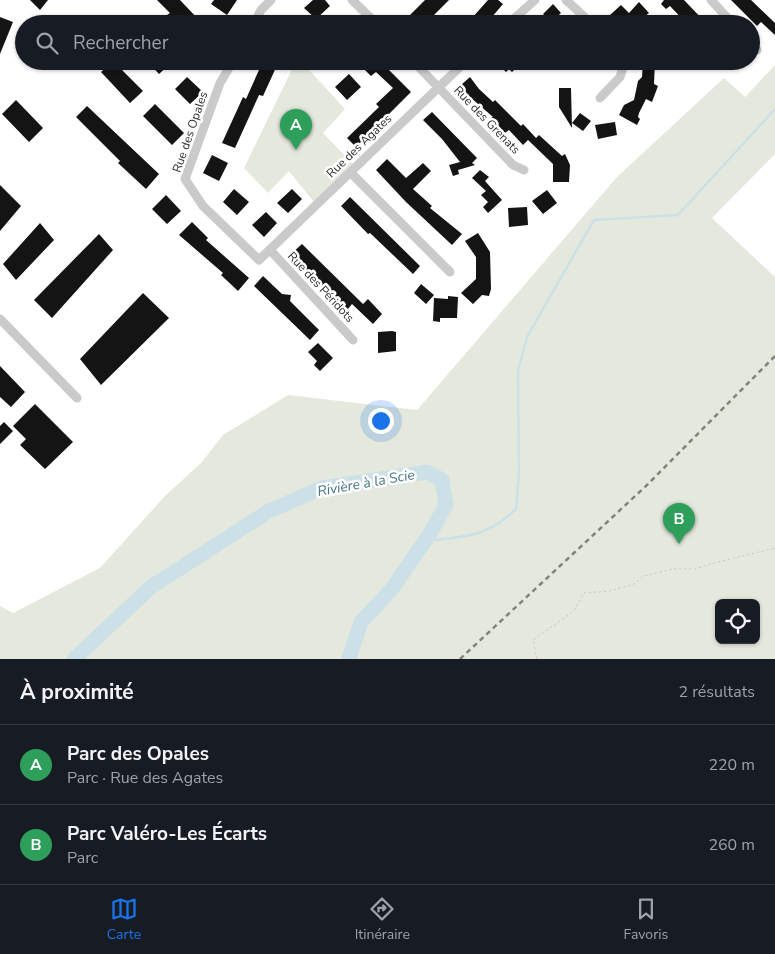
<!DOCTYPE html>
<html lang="fr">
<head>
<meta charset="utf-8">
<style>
  :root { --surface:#171b24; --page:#20242c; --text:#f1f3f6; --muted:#9ea1a6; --line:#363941; --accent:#1a73e8 }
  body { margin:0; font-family:"Nunito Sans",sans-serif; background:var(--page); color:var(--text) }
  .controls { position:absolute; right:15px; bottom:15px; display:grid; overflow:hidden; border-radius:8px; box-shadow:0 1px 4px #0004 }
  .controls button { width:45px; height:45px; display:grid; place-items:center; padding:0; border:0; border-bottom:1px solid var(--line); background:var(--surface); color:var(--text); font:25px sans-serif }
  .you { position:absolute; left:380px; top:420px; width:18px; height:18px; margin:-12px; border:4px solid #fff; border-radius:50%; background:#1a73e8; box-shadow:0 0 0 8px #1a73e833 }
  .badge { display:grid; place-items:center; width:32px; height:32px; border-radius:50%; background:var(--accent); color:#fff; font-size:16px; font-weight:700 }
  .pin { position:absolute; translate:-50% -41px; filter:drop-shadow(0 1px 2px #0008) }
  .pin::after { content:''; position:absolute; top:26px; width:18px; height:15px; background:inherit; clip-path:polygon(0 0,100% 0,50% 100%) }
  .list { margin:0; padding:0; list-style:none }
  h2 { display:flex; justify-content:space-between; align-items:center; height:65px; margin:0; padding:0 20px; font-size:21px }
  h2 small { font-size:16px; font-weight:400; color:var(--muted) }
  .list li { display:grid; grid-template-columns:32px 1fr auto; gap:15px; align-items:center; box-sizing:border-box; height:80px; padding:0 20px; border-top:1px solid var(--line) }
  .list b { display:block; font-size:19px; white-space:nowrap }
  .list p { margin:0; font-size:16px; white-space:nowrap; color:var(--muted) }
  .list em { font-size:16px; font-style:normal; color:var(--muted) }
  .icon { flex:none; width:28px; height:28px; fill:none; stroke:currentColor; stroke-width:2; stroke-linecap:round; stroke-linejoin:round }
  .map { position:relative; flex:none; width:775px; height:659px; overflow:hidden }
  .search { position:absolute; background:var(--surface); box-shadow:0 1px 4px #0004; left:15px; right:15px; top:15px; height:55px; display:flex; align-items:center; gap:12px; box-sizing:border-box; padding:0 18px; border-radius:28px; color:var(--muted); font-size:19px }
  .sheet { height:225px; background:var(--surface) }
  nav { display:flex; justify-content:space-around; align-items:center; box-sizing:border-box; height:70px; border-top:1px solid var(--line); background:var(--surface); font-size:14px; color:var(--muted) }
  nav a { display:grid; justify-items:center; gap:2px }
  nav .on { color:var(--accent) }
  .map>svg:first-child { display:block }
  .green { fill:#e5e9dd; fill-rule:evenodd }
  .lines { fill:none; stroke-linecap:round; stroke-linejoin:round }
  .stream { stroke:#cbe0e7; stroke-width:2.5 }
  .river { stroke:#cbe0e7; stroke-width:15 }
  .building { fill:#141414 }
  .path { stroke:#cacaca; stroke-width:1; stroke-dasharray:2.5 2.5; stroke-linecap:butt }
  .street { stroke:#cacaca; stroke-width:9 }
  .rail { stroke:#828282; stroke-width:2.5; stroke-dasharray:5 4; stroke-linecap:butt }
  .labels { text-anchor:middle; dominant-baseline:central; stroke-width:5; stroke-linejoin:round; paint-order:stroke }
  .street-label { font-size:12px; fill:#2d2d2d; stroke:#fff }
  .water-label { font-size:14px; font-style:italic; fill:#467585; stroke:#fff }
</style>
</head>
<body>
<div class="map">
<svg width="775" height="659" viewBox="0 0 775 659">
  <rect width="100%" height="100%" fill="#fff"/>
  <!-- green -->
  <path class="green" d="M296,61H301L345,109L323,133L356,167L317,206L289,171L268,193L244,168Z
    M775,65V154L712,218L775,277V659H0V606L13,613L100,568L165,496L201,463L223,435L288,395L417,410L617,177L724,78L745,97ZM719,603H756V640H719Z"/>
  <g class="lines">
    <!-- stream -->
    <path class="stream" d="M429,535L436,540C471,536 489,535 516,509L519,473L518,371L527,337L594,220L678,215L775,109"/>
    <!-- river -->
    <path class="river" d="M74,659L151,587L269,511L322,488L427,472L442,480L446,505L429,535L391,590L361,622L349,659"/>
  </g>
  <!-- building -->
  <path class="building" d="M30,0H48L40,10Z
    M157,0H180L198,19L193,24H175L167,15L170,13Z
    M214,0H237L227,15L211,4Z
    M313,0H325L330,6L316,19L304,8Z
    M425,0H449L425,24H401Z
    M488,0H498L503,4L486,24H462L470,15L472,18Z
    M664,0H684L707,24H687L670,6L666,9L661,4Z
    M731,0H751L775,23V35L761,22L757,26Z
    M639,2L649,13L635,24H619L610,15L621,5L629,13Z
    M553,4L561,13L551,22L543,14Z
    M0,17L13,22L0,54Z
    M113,61L143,91L130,103L101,72Z
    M147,61H173L159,74Z
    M263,61H279L263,96L259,95L235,148L222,143L243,97L246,99Z
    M356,61H380L411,92L356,147L347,138L379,107L376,104L393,88L376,72L371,76Z
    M495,61H516L513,64L517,67L512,72L509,69L506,72Z
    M643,61H655L654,84L658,86L652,102L646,99L639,113L638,117L640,119L637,125L619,115L624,105L634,100L638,81L642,77Z
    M349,74L361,87L347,100L335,87Z
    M187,77L203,92L190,104L175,89Z
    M470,77L479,89L493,102L495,100L521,126L523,124L536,138L539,135L562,156L565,154L570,165L569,182H553V164L528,140L523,145L509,130L505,133L491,118L493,117L463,91L465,89L461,85Z
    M559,88H571L572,128L559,107Z
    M16,100L43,128L29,142L2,114Z
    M155,104L184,133L172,145L143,116Z
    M87,106L159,174L146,189L118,163L120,161L76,117Z
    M432,112L477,158L472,163L475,165L458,170L459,174L453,176L449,165L460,162L442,139L423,120Z
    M580,113L591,121L583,131L572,123Z
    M615,122L617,135L598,139L595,125Z
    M212,155L228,163L219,181L203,173Z
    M387,159L406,178L423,163L431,171L413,189L432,206L430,208L462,234L452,245L406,202L376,170Z
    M480,170L489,177L485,181L502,200L488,213L483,207L488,202L481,195L486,191L472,178Z
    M0,185L21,206L0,231Z
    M234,189L249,202L237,215L223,202Z
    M292,189L302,199L288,213L277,203Z
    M547,190L557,203L543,214L532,201Z
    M166,195L181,211L167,224L152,209Z
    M350,197L420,266L413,274L370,233L368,234L341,206Z
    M527,207L528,225L509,227L508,208Z
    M266,212L277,223L264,237L252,225Z
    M192,222L208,238L206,240L249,278L238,291L221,275L223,273L179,235Z
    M40,223L54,240L16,280L3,264Z
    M478,233L490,252L491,289L489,296L482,295L473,304L461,293L476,279V257L465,241Z
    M99,234L113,250L52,318L34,300Z
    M302,244L363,304L368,299L382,314L373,324L352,304L348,309L327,292L291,254Z
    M263,276L282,294L291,295L290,301L319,330L310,340L254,286Z
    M421,284L434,295L426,304L414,293Z
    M143,293L169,318L101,385L80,359Z
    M448,296L458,297L457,318H440V322L433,321L434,298L448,299Z
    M392,331L396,332V351L378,353V332Z
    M318,343L333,358L320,371L314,365L317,361L308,352Z
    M0,366L25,392L11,407L0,397Z
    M35,404L73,442L45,469L20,445L26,439L13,426Z
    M4,422L13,431L0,444V426Z"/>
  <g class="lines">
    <!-- path -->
    <path class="path" d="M296,61L300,66
      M537,659L533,640L574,611L584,593L610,591L634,584L644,576L672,569H695L714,563L775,548"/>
    <!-- street -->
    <path class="street" d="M352,0L377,24
      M566,0L592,24
      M711,0L733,24
      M254,24L261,10L271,0
      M508,24L535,0
      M751,44L757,50
      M233,61L220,83L185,179L203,206L259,260L466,61
      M413,61L513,165L524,170
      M600,98L620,77L625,61
      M351,173L450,272
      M271,251L353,340
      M0,319L77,398"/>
    <!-- rail -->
    <path class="rail" d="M460,659L647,485L775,356"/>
  </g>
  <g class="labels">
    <!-- street labels -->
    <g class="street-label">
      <text transform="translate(487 120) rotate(46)">Rue des Grenats</text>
      <text transform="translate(190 132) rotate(-71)">Rue des Opales</text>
      <text transform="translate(359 146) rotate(-44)">Rue des Agates</text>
      <text transform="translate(321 287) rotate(47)">Rue des Péridots</text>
    </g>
    <!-- water labels -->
    <g class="water-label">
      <text transform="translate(366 483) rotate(-10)">Rivière à la Scie</text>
    </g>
  </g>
</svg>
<div class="controls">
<button><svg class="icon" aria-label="locate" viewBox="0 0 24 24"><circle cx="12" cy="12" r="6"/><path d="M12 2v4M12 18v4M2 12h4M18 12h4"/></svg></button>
</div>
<div class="you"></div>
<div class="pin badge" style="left:296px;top:150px;background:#2e9e5b">A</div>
<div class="pin badge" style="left:679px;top:544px;background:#2e9e5b">B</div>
<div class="search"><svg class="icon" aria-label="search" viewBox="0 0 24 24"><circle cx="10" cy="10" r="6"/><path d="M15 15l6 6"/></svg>Rechercher</div>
</div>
<section class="sheet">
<h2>À proximité<small>2 résultats</small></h2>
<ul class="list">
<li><span class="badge" style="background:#2e9e5b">A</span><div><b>Parc des Opales</b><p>Parc · Rue des Agates</p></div><em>220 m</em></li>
<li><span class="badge" style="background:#2e9e5b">B</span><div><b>Parc Valéro-Les Écarts</b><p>Parc</p></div><em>260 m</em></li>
</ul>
</section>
<nav>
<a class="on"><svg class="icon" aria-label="map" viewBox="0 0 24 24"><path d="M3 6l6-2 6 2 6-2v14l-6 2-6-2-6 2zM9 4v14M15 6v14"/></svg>Carte</a>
<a><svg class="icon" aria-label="directions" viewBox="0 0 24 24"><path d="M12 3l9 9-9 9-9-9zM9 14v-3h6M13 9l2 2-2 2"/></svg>Itinéraire</a>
<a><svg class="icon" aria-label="saved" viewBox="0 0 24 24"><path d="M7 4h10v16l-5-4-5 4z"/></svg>Favoris</a>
</nav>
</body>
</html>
